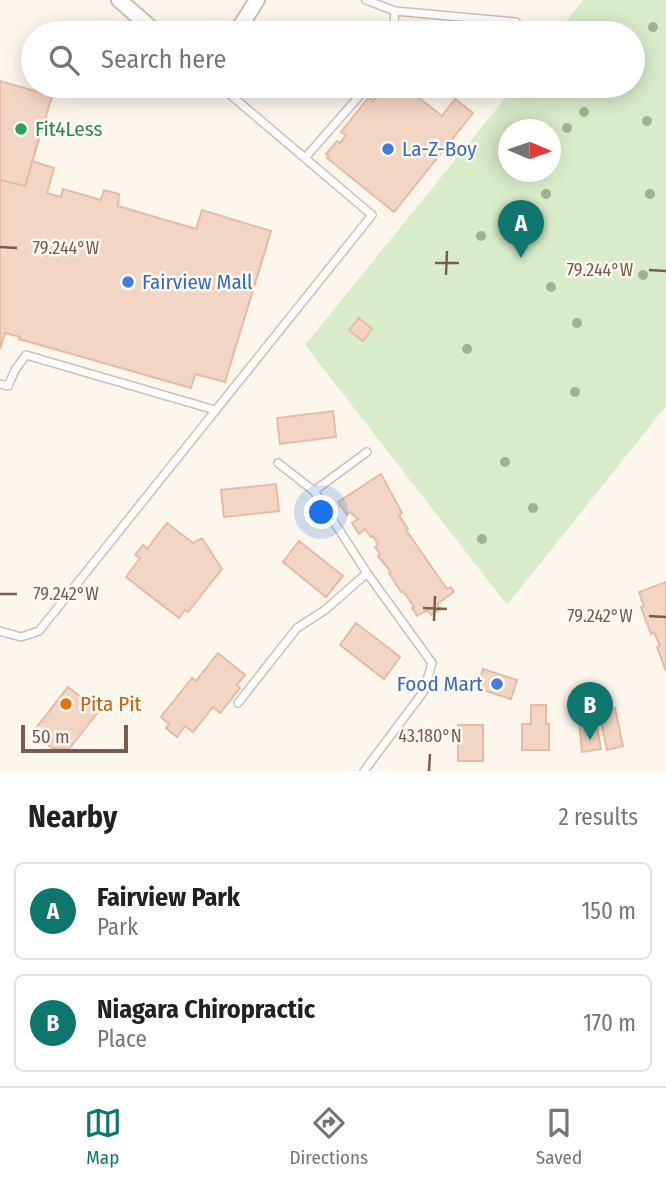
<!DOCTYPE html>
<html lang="en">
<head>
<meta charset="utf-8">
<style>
  :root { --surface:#fff; --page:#f6f6f6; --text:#202124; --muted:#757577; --line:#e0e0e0; --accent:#0f766e }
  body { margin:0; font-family:"Fira Sans Condensed",sans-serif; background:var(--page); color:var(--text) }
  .compass { position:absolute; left:498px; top:119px; width:63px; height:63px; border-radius:50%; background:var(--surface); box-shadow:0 4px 18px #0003; rotate:92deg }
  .scale { position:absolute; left:21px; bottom:18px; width:107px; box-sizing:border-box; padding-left:7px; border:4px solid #7a5c4d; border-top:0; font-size:19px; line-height:24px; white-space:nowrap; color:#7a5c4d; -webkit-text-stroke:5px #fffaf3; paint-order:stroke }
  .you { position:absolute; left:322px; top:513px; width:24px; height:24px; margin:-18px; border:5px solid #fff; border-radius:50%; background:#1a73e8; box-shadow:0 0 0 10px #1a73e833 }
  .badge { display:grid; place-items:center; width:46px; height:46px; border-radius:50%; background:var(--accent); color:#fff; font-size:23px; font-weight:700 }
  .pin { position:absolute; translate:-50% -58px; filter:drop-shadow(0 2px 4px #0008) }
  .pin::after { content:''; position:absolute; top:37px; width:24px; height:21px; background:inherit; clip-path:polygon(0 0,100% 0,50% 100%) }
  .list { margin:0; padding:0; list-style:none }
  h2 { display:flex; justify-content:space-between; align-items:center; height:91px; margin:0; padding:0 28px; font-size:30px }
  h2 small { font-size:23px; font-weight:400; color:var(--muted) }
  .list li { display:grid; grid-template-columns:46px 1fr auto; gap:21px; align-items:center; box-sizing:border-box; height:98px; margin:0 14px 14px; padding:0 14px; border:2px solid var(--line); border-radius:10px }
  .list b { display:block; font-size:26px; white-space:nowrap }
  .list p { margin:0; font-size:23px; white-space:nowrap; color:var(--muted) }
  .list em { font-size:23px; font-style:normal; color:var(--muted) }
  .icon { flex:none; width:38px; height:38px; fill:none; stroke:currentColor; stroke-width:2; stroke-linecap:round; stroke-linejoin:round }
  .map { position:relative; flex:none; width:666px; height:771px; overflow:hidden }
  .search { position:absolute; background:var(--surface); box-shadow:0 4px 18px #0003; left:21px; right:21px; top:21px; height:77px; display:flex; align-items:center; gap:18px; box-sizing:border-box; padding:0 24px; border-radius:38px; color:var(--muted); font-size:26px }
  .sheet { height:315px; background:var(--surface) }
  nav { display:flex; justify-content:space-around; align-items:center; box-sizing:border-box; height:98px; border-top:2px solid var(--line); background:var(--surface); font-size:19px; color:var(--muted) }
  nav a { display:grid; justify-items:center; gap:4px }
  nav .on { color:var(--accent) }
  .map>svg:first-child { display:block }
  .green { fill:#d8ecc9; fill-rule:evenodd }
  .building { fill:#f3d5c3; stroke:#e6bba3; stroke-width:2 }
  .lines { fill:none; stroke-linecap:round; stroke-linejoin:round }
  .lane-casing { stroke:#d1beb0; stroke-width:10 }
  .street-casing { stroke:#d1beb0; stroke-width:18 }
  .lane { stroke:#fff; stroke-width:7 }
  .street { stroke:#fff; stroke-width:14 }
  .tree { fill:#a0b28e }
  .ticks { fill:none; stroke:#7a5c4d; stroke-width:2.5 }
  .leisure-dot { fill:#2e9e5b; stroke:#fffaf3; stroke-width:2.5 }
  .shop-dot { fill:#3f7fe0; stroke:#fffaf3; stroke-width:2.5 }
  .food-dot { fill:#e8710a; stroke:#fffaf3; stroke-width:2.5 }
  .labels { text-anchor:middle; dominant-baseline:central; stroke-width:5; stroke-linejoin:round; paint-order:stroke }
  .leisure-label { font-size:21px; fill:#27864d; stroke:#fffaf3; text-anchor:start }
  .shop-label { font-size:21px; fill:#366cbe; stroke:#fffaf3; text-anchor:start }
  .food-label { font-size:21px; fill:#c56008; stroke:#fffaf3; text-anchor:start }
  .ticks-label { font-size:18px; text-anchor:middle; fill:#7a5c4d; stroke:#fffaf3; stroke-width:5; stroke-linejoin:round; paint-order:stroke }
</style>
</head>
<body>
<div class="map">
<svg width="666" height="771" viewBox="0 0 666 771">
  <rect width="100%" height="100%" fill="#fdf6ec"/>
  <!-- green -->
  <path class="green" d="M583,0H666V406L507,605L305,345L515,86H633V33H557ZM508,130H550V172H508Z"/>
  <!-- building -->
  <path class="building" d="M0,81L52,96L32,161L54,168L47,193L61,197L63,189L101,200L104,190L119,194L118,206L196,229L202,210L271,231L225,382L195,374L191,388L19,339L20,337L5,333L0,349Z
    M0,81L52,96L25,186L0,180Z
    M385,86H404L442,116L455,99L473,113L394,212L327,158L329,156L326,154L337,141L340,143L346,135L341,132L369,97L373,101Z
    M359,318L372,329L363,341L349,330Z
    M333,411L336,437L280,444L277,418Z
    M381,474L402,513L399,515L408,529L406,530L447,589L451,587L454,592L437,604L441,609L431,615L427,610L417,616L412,608L414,607L403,591L401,592L389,573L391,572L378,556L380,554L375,547L378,544L373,536L371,537L365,529L359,534L352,523L358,519L350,512L347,515L338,502Z
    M276,484L279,511L224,517L221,490Z
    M167,523L193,543L202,538L222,569L188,612L185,610L179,618L126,577L140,558L135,555L143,545L147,549Z
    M299,541L343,576L326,597L283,562Z
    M666,582V671L657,647L660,646L654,632L651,634L641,607L644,606L639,592Z
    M356,623L400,657L384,679L340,645Z
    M218,653L245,675L237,685L240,688L220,713L213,707L193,732L185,726L177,737L166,728L169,724L161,717L192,678L196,681Z
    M483,669L517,680L511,699L477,688Z
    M68,687L99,711L69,749L52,748L32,733Z
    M531,705H546V724H549V750H522V724H531Z
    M615,708L623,746L607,750L599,711Z
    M588,719L590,728L597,727L601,749L582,752L579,720Z
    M458,725H483V761H458Z"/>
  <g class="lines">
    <!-- lane casing -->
    <g class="lane-casing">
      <path id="lane" d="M366,0L395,11L516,22
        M393,33L395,11
        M305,158L368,86
        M0,384L8,386L15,370L26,355L215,410
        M278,463L314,491
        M0,631L21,637L39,631L372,215L220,86
        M238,703L297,628L325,610L367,573
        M364,771L424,691L432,663L367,573L314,491L367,452"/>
    </g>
    <!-- street casing -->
    <g class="street-casing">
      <path id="street" d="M119,0L157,33
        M236,33L257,0"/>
    </g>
    <!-- lane -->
    <use href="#lane" class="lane"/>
    <!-- street -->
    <use href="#street" class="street"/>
  </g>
  <!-- trees -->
  <g class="tree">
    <circle cx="653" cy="27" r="5"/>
    <circle cx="584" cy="112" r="5"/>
    <circle cx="647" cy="121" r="5"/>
    <circle cx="567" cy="128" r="5"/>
    <circle cx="546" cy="194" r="5"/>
    <circle cx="650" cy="194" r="5"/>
    <circle cx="481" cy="236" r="5"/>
    <circle cx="579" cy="269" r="5"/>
    <circle cx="643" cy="275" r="5"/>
    <circle cx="551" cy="287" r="5"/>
    <circle cx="577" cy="323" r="5"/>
    <circle cx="467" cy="349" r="5"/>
    <circle cx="575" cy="392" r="5"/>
    <circle cx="505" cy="462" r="5"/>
    <circle cx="533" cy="508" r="5"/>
    <circle cx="482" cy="539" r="5"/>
  </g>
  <!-- ticks -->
  <path class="ticks" d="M0,247L17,248M435,263H459M649,270L666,271M446,275L447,251M0,594H17M423,608L447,609M649,616L666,617M434,621L435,596M429,771L430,754"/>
  <!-- markers -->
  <circle class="leisure-dot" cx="21" cy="129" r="7"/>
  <g class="shop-dot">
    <circle cx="388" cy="149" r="7"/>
    <circle cx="128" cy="282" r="7"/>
    <circle cx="497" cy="684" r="7"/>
  </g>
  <circle class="food-dot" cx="66" cy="704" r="7"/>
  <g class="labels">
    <!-- leisure labels -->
    <g class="leisure-label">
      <text x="35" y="129">Fit4Less</text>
    </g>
    <!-- shop labels -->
    <g class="shop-label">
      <text x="402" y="149">La-Z-Boy</text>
      <text x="142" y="282">Fairview Mall</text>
      <text x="483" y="684" text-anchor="end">Food Mart</text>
    </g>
    <!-- food labels -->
    <g class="food-label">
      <text x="80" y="704">Pita Pit</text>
    </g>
  </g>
  <g class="ticks-label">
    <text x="66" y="254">79.244°W</text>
    <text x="600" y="276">79.244°W</text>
    <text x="66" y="600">79.242°W</text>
    <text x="600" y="622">79.242°W</text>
    <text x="430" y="742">43.180°N</text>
  </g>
</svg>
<svg class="compass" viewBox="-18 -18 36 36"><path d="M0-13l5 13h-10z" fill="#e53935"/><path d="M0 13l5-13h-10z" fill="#757577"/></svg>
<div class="scale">50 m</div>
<div class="you"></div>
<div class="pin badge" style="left:521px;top:258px">A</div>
<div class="pin badge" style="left:590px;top:740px">B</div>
<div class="search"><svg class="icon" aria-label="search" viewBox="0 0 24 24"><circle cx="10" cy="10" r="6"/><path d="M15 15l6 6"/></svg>Search here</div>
</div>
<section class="sheet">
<h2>Nearby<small>2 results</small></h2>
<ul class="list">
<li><span class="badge">A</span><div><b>Fairview Park</b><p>Park</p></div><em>150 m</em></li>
<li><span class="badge">B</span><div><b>Niagara Chiropractic</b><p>Place</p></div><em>170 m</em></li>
</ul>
</section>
<nav>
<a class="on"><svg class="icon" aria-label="map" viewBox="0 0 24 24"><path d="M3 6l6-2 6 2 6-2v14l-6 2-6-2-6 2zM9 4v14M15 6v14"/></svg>Map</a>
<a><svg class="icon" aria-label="directions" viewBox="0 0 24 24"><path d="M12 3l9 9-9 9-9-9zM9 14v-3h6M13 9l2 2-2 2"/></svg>Directions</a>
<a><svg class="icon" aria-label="saved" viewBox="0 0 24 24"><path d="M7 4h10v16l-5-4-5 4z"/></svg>Saved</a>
</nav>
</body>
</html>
